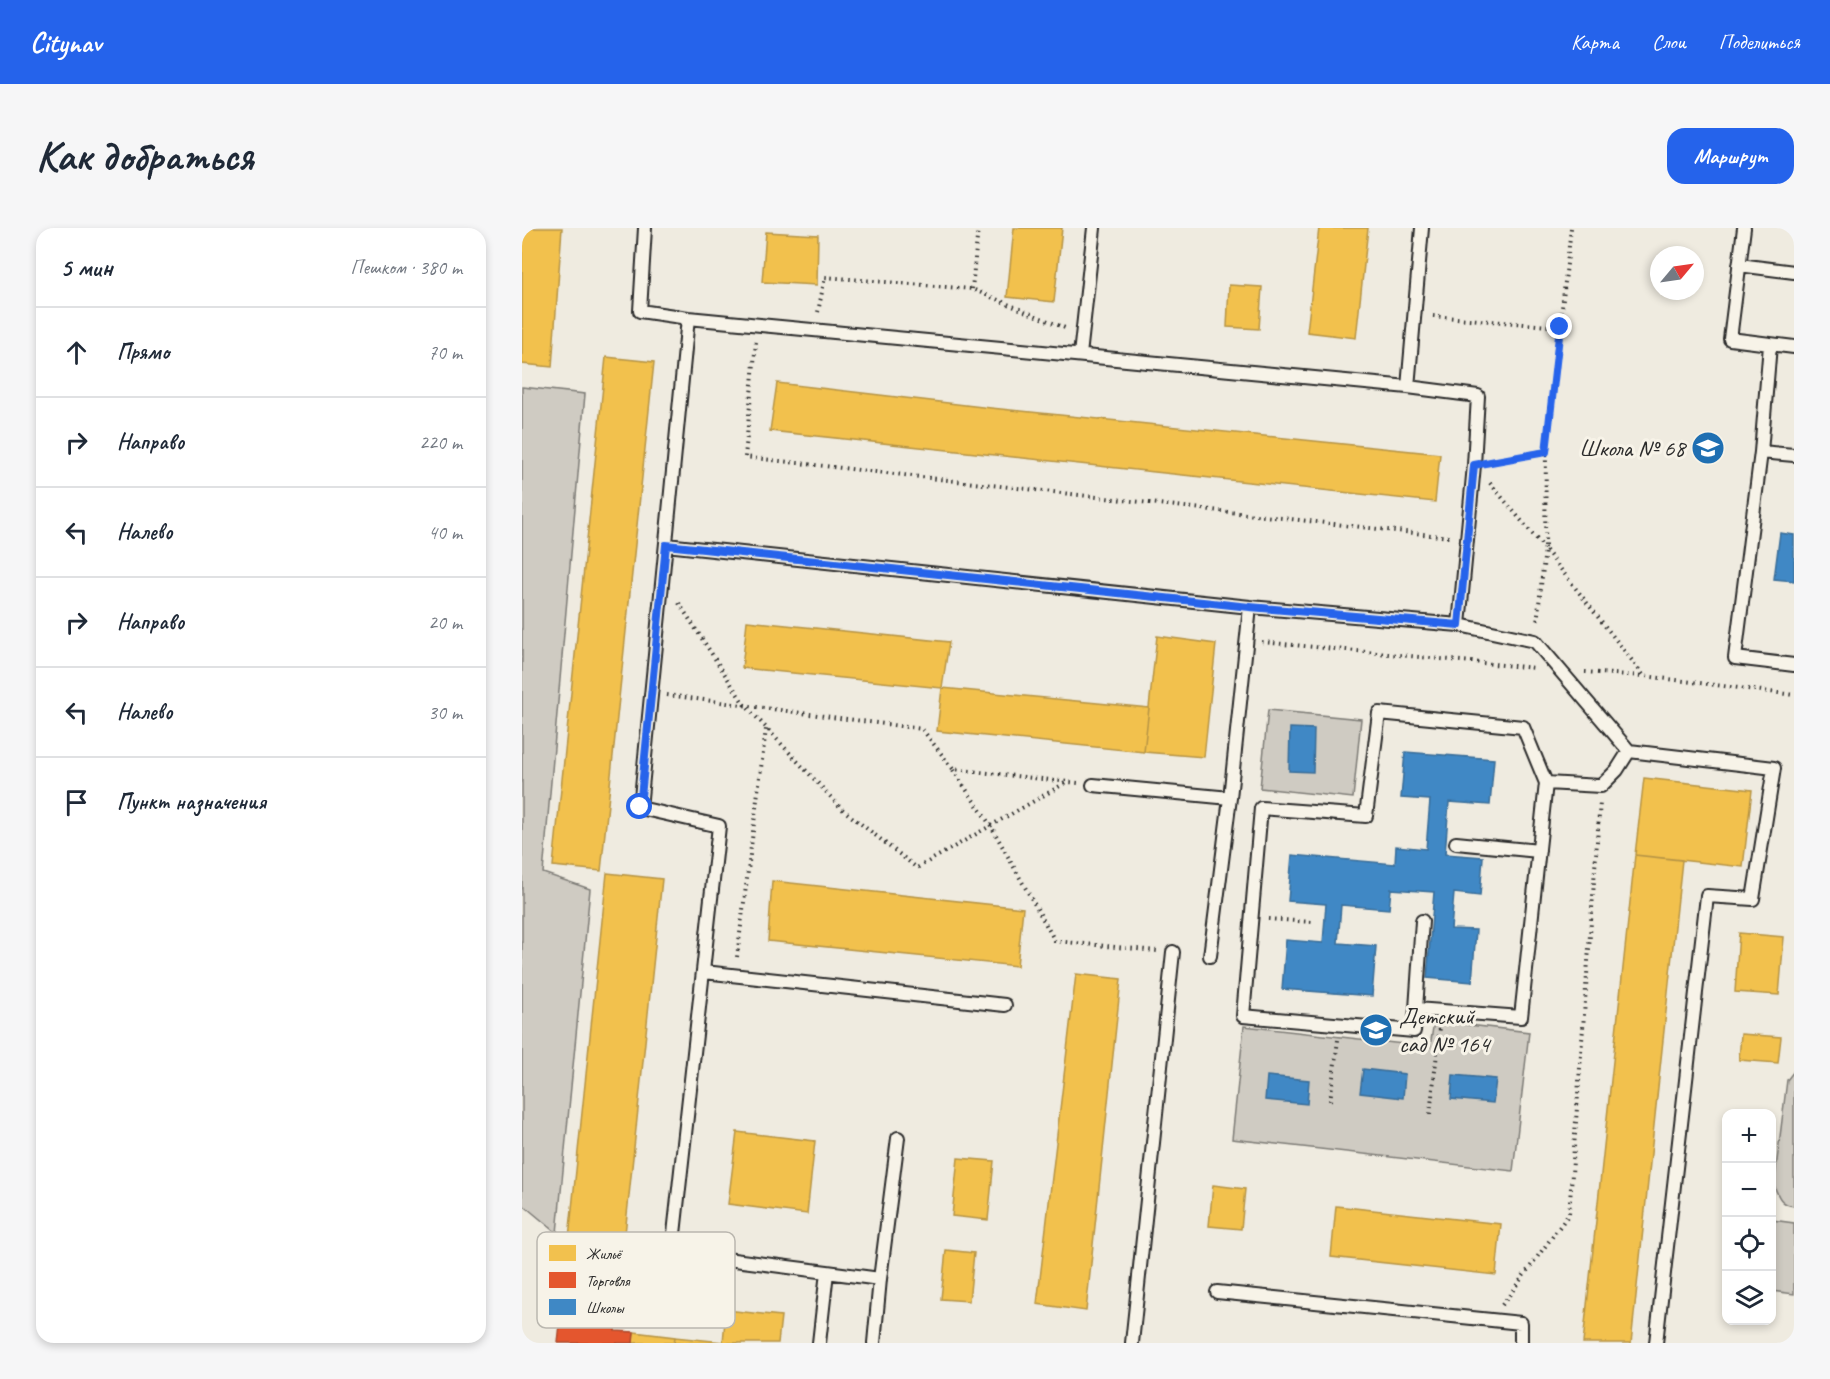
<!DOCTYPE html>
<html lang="ru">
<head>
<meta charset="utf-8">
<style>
  :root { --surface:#fff; --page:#f6f6f7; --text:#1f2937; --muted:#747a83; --line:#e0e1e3; --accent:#2563eb }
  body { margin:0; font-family:Caveat,sans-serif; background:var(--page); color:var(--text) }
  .controls { position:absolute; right:18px; bottom:18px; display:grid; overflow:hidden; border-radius:12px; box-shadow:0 3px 9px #0003 }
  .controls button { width:54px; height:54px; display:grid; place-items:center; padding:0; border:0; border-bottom:2px solid var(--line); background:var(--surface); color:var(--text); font:30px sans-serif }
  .compass { position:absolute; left:1128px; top:18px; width:54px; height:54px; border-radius:50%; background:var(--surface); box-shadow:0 3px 9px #0003; rotate:61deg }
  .stop { position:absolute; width:18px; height:18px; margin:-14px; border:4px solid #2563eb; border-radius:50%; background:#fff }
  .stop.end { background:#2563eb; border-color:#fff; box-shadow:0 2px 6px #0008 }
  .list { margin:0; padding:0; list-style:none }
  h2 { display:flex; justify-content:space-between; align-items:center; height:78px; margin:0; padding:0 24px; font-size:26px }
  h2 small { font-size:20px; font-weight:400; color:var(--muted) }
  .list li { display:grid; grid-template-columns:39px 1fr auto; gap:18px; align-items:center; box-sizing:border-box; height:90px; padding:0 24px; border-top:2px solid var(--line) }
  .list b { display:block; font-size:22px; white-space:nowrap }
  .list em { font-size:20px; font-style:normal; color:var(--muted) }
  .icon { flex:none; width:33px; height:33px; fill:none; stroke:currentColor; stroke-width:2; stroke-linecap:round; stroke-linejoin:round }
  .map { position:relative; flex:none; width:1272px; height:1115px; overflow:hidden; border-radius:18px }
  header { display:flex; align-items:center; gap:36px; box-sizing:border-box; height:84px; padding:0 30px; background:var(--accent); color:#fff }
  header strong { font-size:28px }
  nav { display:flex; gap:33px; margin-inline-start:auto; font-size:21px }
  .intro { display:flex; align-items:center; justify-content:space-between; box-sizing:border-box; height:144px; padding:0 36px }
  h1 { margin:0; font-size:42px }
  .button { padding:15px 27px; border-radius:18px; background:var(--accent); color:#fff; font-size:21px; font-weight:700 }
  main { display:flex; gap:36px; padding:0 36px }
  aside { flex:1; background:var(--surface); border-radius:18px; box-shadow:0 3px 9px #0003 }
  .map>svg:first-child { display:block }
  .green { fill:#cfcbc2; stroke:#7d7b76; stroke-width:1.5 }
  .homes { fill:#f2c14e; stroke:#b69444; stroke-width:1.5 }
  .shops { fill:#e4572e; stroke:#ac4a2d; stroke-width:1.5 }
  .schools { fill:#3f88c5; stroke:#396c97; stroke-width:1.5 }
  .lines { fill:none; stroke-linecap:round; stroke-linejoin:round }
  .service-casing { stroke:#2b2b2b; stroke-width:16 }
  .path { stroke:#2b2b2b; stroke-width:4; stroke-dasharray:1.5 4.5; stroke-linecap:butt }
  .service { stroke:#f7f3e8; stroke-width:12 }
  .route { stroke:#2563eb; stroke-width:8 }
  .labels { text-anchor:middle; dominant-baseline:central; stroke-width:6; stroke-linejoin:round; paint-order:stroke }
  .poi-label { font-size:24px; fill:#2b2b2b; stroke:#f7f3e8; text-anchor:end }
  .key { fill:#f7f3e8; stroke:#bab7af; stroke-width:1.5 }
  .key-label { font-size:16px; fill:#2b2b2b }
</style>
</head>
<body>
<header>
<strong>Citynav</strong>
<nav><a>Карта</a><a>Слои</a><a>Поделиться</a></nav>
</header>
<div class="intro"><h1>Как добраться</h1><a class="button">Маршрут</a></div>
<main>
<aside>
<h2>5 мин<small>Пешком · 380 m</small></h2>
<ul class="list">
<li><svg class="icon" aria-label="ahead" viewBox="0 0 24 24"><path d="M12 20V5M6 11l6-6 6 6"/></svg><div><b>Прямо</b></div><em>70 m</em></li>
<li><svg class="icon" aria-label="right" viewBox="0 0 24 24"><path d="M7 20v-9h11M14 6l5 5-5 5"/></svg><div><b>Направо</b></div><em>220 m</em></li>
<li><svg class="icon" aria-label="left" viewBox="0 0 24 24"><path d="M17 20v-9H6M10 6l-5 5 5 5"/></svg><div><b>Налево</b></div><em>40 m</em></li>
<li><svg class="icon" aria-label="right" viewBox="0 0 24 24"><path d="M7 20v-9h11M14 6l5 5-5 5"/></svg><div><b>Направо</b></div><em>20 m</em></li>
<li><svg class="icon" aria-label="left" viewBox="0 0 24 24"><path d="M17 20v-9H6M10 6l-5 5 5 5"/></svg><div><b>Налево</b></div><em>30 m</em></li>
<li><svg class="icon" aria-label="arrive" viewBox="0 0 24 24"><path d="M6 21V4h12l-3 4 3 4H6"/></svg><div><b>Пункт назначения</b></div></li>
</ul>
</aside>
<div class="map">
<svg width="1272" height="1115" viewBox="0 0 1272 1115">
  <rect width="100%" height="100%" fill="#efebe0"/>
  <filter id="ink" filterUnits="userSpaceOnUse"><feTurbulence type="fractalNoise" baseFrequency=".0167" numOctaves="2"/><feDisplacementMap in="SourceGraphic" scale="12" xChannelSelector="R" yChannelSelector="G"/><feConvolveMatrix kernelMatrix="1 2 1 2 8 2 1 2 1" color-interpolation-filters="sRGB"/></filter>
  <g filter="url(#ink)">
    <!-- green -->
    <path class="green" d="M0,159L63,166L21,645L68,661L35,1005L0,976Z
      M746,482L839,491L831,570L738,560Z
      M912,793L1007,804L991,943L710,911L722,798L908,819Z
      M1272,843V978C1259,977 1256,968 1252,957L1265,852Z
      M1250,992L1272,995V1066L1250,1063Z"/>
    <!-- homes -->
    <path class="homes" d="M0,0H40L30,139L0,136Z
      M492,0H540L532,74L485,69Z
      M797,0H846L834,110L785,104Z
      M244,4L296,7L295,57L240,54Z
      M707,57L740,59L737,101L705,99Z
      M84,129L132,134L79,643L31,638Z
      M255,155L469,180L918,226L913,274L248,203Z
      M225,393L427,414L420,460L220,440Z
      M635,408L694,416L682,529L622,524Z
      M420,460L627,480L622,524L415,503Z
      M1122,550L1230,562L1221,639L1113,627Z
      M1113,627L1160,632L1109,1115H1061Z
      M85,645L140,651L98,1054L43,1048Z
      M250,653L501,680L495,738L246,713Z
      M1217,705L1262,709L1257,767L1213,764Z
      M554,746L599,751L564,1083L515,1076Z
      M1219,806L1259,809L1256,835L1217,832Z
      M215,904L293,913L285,986L206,976Z
      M436,930L472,933L466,992L430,988Z
      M691,957L723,961L719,1001L687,998Z
      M814,978L979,996L974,1047L809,1029Z
      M424,1022L452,1025L447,1073L419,1071Z
      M204,1082L259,1088L256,1115H152L153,1109L201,1114Z
      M112,1104L153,1109L152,1115H111Z"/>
    <!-- shops -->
    <path class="shops" d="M43,1048L98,1054L93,1103L112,1104L111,1115H36Z"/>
    <!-- schools -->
    <path class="schools" d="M1258,305L1272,307V353L1252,351Z
      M768,500L792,501L791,544L767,543Z
      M883,524L972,531L968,577L927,574L923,626L961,629L958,668L932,665L929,701L954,702L950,754L905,750L912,664L869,661L867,681L819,677L816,715L854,718L850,768L760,761L764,712L801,715L804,676L766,673L770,627L873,636L874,618L904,621L908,572L879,570Z
      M841,841L883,846L881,870L838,865Z
      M931,847L974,851L971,875L929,871Z
      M745,848L787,852L785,876L743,872Z"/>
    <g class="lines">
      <!-- service casing -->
      <g class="service-casing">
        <path id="service" d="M123,0L118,83L166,90L118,580L197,598L150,1024L305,1044L297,1115
          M1222,0L1208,111L1272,119
          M1217,37L1272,44
          M166,90L886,159L956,168L952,237L937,397
          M558,127L572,0
          M886,159L900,0
          M1239,224L1248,117
          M1272,227L1239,224L1213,430L1272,437
          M144,317L728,379L708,570L688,728
          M728,379L937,397L1013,413L1107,523L1252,540L1231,671L1185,668L1134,1115
          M1024,555L1001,499L857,485L844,588L739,580L721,788L892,803L894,781L999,789L1024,555L1079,558L1095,542L1107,523
          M571,557L708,570
          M934,615L1017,623
          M182,744L483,777
          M894,781L900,693
          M305,1044L358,1051L352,1115
          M358,1051L376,910
          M695,1064L999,1095V1115
          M610,1115L651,724"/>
      </g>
      <!-- path -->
      <path class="path" d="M1049,0L1024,223L1023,321L1122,448L1272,467
        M450,61L456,0
        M296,84L303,49L450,61L543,100
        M911,88L1038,99
        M234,114L223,229L927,309
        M969,234L1024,223
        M968,255L1023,321L1015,395
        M157,375L222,476L320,581L395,640L545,554
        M740,414L1013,440
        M1063,444L1121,448
        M145,467L400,501L431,541L556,555
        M431,542L469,598L533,713L635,723
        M746,691L790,694
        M215,729L244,501
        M808,873L816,812
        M908,886L918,799
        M980,1077L1047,986L1078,574"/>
      <!-- service -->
      <use href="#service" class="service"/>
    </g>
  </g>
  <g class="lines" filter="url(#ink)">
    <!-- route -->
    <path class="route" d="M118,579L144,317L728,379L937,397L952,237L1024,224L1038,99"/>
  </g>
  <!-- icons -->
  <defs>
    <g id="school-disc" transform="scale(1.725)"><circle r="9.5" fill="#1f6fb2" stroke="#f7f3e8"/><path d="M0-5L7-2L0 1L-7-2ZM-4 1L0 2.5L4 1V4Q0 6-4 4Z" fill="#fff"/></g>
  </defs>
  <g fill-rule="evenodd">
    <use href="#school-disc" x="1186" y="220"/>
    <use href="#school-disc" x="854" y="802"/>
  </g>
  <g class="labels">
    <!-- poi labels -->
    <g class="poi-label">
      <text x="1163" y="220">Школа № 68</text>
      <text x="877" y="788" text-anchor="start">Детский<tspan x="877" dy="28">сад № 164</tspan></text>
    </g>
  </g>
  <!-- legend -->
  <rect x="15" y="1004" width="198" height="96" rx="9" class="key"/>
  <rect x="27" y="1017" width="27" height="16" fill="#f2c14e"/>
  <rect x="27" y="1044" width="27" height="16" fill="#e4572e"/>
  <rect x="27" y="1071" width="27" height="16" fill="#3f88c5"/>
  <g class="key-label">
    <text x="64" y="1031">Жильё</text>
    <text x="64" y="1058">Торговля</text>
    <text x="64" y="1085">Школы</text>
  </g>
</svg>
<div class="controls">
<button>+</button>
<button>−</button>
<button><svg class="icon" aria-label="locate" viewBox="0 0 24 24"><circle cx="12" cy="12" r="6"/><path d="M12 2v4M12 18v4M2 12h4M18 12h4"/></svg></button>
<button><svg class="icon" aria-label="layers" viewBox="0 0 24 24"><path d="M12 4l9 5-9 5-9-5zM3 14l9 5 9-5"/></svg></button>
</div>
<svg class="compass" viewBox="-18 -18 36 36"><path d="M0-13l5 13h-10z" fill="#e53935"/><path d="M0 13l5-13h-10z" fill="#747a83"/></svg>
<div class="stop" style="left:118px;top:579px"></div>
<div class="stop end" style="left:1038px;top:99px"></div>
</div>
</main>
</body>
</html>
